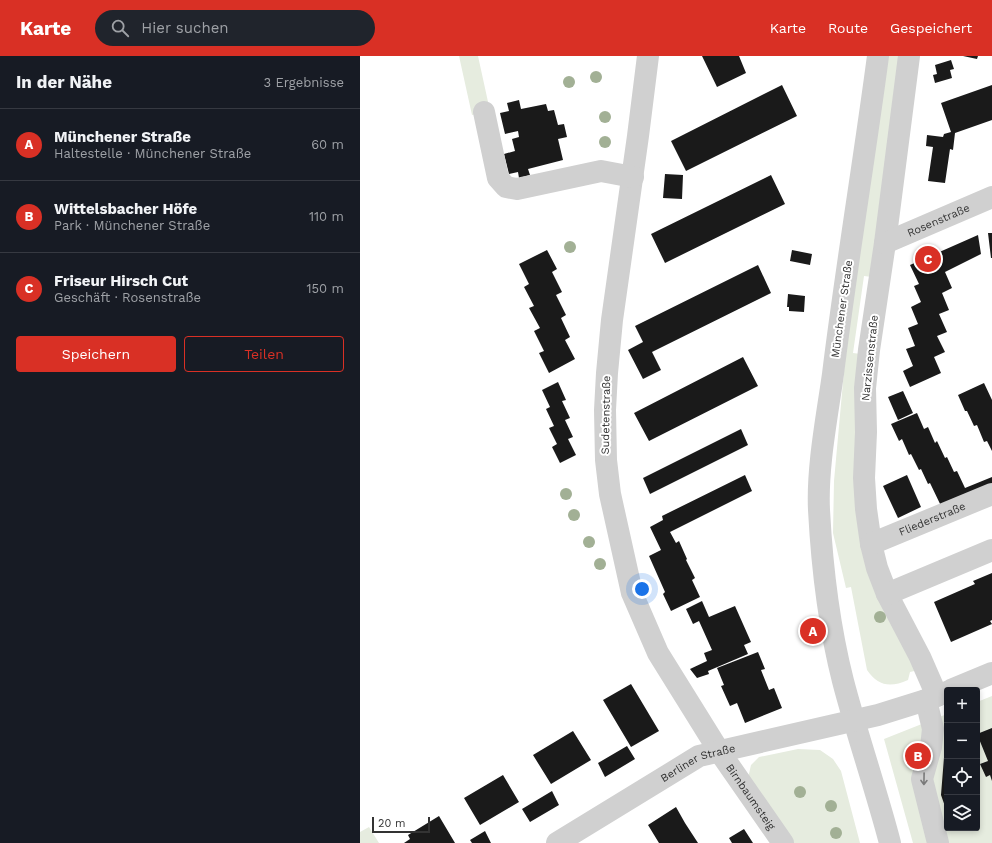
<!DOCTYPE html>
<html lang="de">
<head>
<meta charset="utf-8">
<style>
  :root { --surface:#171b24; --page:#20242c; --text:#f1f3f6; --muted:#9ea1a6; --line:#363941; --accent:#d93025 }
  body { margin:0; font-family:"Work Sans",sans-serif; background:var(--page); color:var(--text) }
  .controls { position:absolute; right:12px; bottom:12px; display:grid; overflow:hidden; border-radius:4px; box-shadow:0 2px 6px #0003 }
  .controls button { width:36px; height:36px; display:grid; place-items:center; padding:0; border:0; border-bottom:1px solid var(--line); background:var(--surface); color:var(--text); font:20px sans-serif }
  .scale { position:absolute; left:12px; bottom:10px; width:58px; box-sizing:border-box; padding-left:4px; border:2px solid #333; border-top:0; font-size:11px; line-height:14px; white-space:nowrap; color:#333; -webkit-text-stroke:3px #fff; paint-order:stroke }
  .you { position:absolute; left:282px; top:533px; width:14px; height:14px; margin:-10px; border:3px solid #fff; border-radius:50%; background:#1a73e8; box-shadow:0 0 0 6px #1a73e833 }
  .badge { display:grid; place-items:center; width:26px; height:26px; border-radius:50%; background:var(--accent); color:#fff; font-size:13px; font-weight:700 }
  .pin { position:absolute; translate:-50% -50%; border:2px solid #fff; box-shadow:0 1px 4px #0006 }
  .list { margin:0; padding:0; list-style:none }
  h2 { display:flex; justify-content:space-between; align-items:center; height:52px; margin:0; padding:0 16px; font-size:17px }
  h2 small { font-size:13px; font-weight:400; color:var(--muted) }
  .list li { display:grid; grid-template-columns:26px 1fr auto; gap:12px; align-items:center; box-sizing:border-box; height:72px; padding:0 16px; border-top:1px solid var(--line) }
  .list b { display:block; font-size:15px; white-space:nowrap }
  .list p { margin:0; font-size:13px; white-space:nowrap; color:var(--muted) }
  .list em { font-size:13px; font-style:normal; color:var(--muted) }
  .actions { display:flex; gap:8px; padding:12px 16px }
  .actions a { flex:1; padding:9px 0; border:1px solid var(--accent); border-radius:4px; text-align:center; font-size:14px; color:var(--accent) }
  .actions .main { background:var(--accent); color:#fff }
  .icon { flex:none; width:22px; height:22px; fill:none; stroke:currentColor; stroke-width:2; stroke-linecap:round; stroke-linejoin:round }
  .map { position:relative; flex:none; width:632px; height:787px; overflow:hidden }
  header { display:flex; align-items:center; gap:24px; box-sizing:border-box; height:56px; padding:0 20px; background:var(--accent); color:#fff }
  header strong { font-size:19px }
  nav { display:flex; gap:22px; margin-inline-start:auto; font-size:14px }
  .search { width:280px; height:36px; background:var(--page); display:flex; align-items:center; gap:10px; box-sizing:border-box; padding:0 14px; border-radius:22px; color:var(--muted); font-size:15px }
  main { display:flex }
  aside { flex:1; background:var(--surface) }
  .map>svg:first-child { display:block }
  .green { fill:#e6ecdf }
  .building { fill:#1a1a1a }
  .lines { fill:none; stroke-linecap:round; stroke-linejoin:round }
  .minor { stroke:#d0d0d0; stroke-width:22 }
  .tree { fill:#a2b095 }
  .oneway { stroke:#7a7a7a }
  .labels { text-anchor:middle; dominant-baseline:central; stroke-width:4; stroke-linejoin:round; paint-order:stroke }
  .street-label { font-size:11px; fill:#333; stroke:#fff }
</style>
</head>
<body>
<header>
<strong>Karte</strong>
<div class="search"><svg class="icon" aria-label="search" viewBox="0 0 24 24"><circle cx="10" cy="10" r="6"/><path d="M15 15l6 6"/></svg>Hier suchen</div>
<nav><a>Karte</a><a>Route</a><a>Gespeichert</a></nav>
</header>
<main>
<aside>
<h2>In der Nähe<small>3 Ergebnisse</small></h2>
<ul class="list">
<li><span class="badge">A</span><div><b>Münchener Straße</b><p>Haltestelle · Münchener Straße</p></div><em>60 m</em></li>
<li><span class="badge">B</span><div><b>Wittelsbacher Höfe</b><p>Park · Münchener Straße</p></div><em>110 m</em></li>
<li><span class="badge">C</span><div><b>Friseur Hirsch Cut</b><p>Geschäft · Rosenstraße</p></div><em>150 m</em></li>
</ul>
<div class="actions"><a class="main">Speichern</a><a>Teilen</a></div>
</aside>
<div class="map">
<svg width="632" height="787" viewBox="0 0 632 787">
  <rect width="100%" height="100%" fill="#fff"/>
  <!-- green -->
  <path class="green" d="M99,0H118L130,55L112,59Z
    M527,0H541L512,221L504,220L493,297L501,298L496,424L559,614L550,616L548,624C530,632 518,630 507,614L491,531L486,532L473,477L474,425L487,282Z
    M632,640V787H553L524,683L587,658V772H617V646Z
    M438,693L460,694L473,703L481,715L500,787H431L388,722L391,709L399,701Z
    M9,771L19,787H0V776Z"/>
  <!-- building -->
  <path class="building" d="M342,0H379L386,17L357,31Z
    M603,0H618L617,3Z
    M591,4L594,13L590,14L592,22L575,27L573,19L577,18L575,9Z
    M422,29L437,60L326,115L311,85Z
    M632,29V64L595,77L593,94L590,93L585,127L568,125L573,91L566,90L567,79L583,81L584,78L591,76L581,47Z
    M159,44L161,53L186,48L188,55L194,54L198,69L204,68L207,81L198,83L203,104L168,113L170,119L159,122L158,116L149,118L144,98L155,95L152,83L159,81L158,75L145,78L140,57L149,55L147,47Z
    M305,118L323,119L322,143L303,142Z
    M411,119L425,148L305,207L291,178Z
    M628,177H632V202H631Z
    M618,179L621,198L585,216L592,232L582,237L589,254L579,258L587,276L577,280L585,296L574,301L581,317L550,331L543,315L553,310L546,293L555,290L548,272L558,268L551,251L561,246L554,230L559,228L550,209Z
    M187,194L197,213L192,216L202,236L196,239L206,259L201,262L210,281L205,284L215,303L189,317L179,297L184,295L174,275L180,272L169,252L174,250L164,231L169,228L159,208Z
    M432,194L452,198L450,209L430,205Z
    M398,209L411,237L292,296L301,314L283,323L268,294L283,286L275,270Z
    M428,238L445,240L444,256L429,255V251H427Z
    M383,301L398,330L289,385L274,357Z
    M198,326L206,344L202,345L210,362L205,364L213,381L208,383L216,399L200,407L192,391L197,388L189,372L194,370L186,353L190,351L182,334Z
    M624,327L632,344V395L627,385L624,386L617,369L614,370L607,355H605L598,339Z
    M543,335L553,357L538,364L528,341Z
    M557,357L564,373L568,371L575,387L577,385L585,402L587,401L594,416L597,415L605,432L632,421V430L582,452L570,427L568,428L561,413L559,414L551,398L549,399L542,383L539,385L531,368Z
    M381,373L388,389L290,438L283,422Z
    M385,419L392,435L310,476L316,487L319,485L327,503L326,504L335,522L332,524L340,541L311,555L303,538L305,536L289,500L301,494L290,471L303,464L302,460Z
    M547,419L561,451L538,462L523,430Z
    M632,517V564L630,565L632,568L591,586L574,546L615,528L613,525Z
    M342,545L349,561L375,550L391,586L384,589L388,598L348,615L349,618L337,622L330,613L347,605L344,597L352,594L339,565L333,568L326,553Z
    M398,596L405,613L401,614L409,634L414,632L422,652L385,667L377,647L370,650L361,630L364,629L357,612Z
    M271,628L299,675L271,691L243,644Z
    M632,672V725L630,719L626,721L620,708L628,705L617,678Z
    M213,675L231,704L191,728L173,699Z
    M585,689H587V756L581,739Z
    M267,690L275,703L245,721L238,707Z
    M143,719L159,746L120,769L104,742Z
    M192,735L199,749L170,766L162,753Z
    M316,751L325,767L338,787H299L288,769Z
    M79,760L95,787H44L50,783L48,779Z
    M384,773L393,787H372L369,782Z
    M125,775L131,787H112L110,784Z"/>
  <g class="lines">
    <!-- minor -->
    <g class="minor">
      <path id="s1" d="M288,0L278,80L252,264L247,317L245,354L246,404L250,438L272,537L298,597L359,695L423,787"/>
      <path d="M518,0C504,106 486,212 473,318C467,361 457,411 459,454C462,511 469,570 483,625C497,679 516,733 530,787"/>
      <path d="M549,0L525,187L509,294L505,332L506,376L504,422L506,453L511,488L517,512L527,538L560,601L577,640"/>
      <path d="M124,56L138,122L146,131L157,133L241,115L273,121"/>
      <path id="s2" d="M525,187L632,141"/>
      <path id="s3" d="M511,488L632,438"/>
      <path d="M527,538L632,494"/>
      <path d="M591,634L632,617"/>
      <path d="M566,644L573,673L571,691L562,723L578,787"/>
      <path id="s4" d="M197,787L339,700L518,659L566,644L587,636"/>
    </g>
  </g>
  <!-- trees -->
  <g class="tree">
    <circle cx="236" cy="21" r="6"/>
    <circle cx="209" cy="26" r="6"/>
    <circle cx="245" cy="61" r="6"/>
    <circle cx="245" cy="86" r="6"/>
    <circle cx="210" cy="191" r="6"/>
    <circle cx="206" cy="438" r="6"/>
    <circle cx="214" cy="459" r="6"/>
    <circle cx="229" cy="486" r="6"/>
    <circle cx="240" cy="508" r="6"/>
    <circle cx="520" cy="561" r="6"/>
    <circle cx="440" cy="736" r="6"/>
    <circle cx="471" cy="750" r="6"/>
    <circle cx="476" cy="777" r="6"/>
  </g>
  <!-- one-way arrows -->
  <defs><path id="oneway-shaft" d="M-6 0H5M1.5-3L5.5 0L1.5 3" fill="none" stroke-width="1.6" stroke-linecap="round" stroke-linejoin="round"/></defs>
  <use class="oneway" href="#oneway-shaft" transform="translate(564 723) rotate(91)"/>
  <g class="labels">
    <!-- street labels -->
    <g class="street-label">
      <text stroke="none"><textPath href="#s2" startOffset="58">Rosenstraße</textPath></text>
      <text transform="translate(482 253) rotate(-82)">Münchener Straße</text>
      <text transform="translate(510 302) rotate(-84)">Narzissenstraße</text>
      <text transform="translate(246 359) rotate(-89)">Sudetenstraße</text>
      <text stroke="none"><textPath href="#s3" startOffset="66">Fliederstraße</textPath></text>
      <text stroke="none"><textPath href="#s4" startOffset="163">Berliner Straße</textPath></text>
      <text stroke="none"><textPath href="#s1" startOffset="779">Birnbaumsteig</textPath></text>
    </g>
  </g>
</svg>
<div class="controls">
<button>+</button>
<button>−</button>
<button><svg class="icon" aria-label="locate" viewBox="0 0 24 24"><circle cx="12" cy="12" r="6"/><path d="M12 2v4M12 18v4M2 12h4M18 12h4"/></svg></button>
<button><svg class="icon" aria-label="layers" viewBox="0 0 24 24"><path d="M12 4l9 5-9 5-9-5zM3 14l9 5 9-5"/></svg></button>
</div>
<div class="scale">20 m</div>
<div class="you"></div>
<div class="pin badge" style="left:453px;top:575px">A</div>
<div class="pin badge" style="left:558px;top:700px">B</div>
<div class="pin badge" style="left:568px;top:203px">C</div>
</div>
</main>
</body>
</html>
